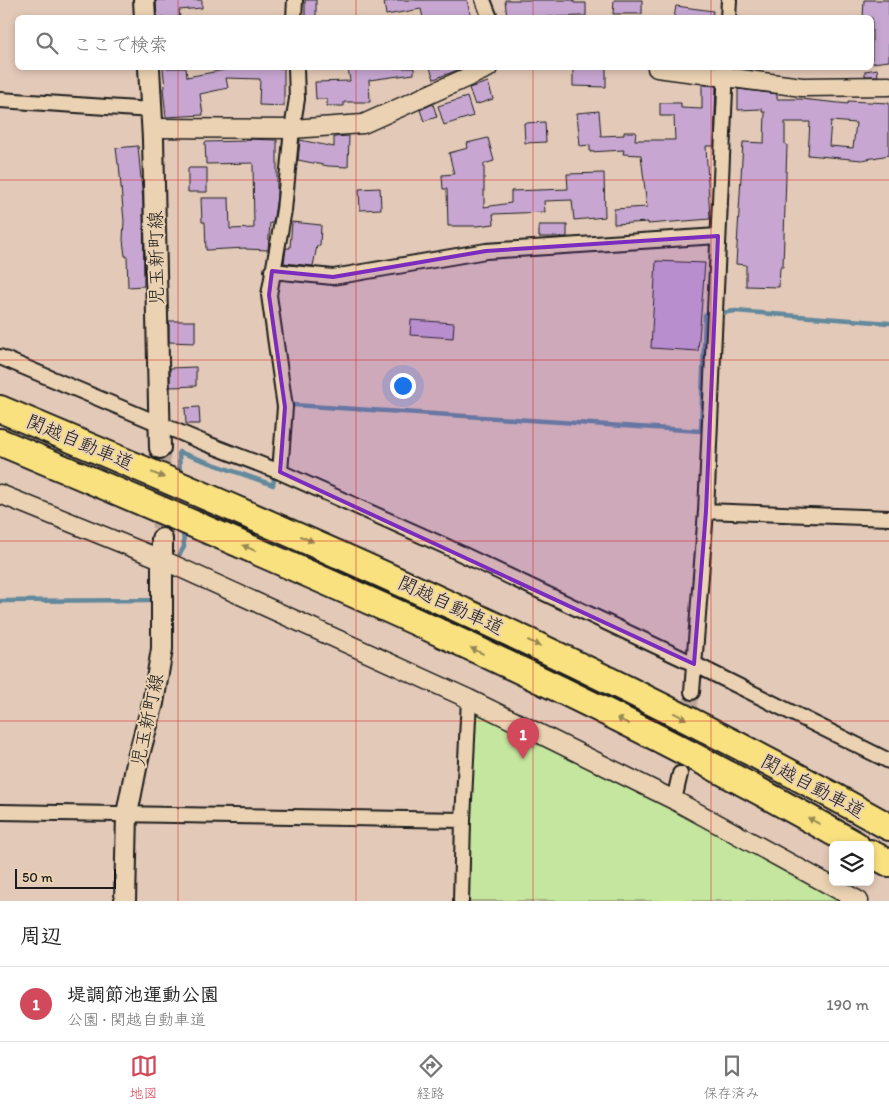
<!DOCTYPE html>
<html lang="ja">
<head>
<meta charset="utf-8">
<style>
  :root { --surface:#fff; --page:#f2f2f2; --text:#222; --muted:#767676; --line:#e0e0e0; --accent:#d1495b }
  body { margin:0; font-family:Itim,"Klee One",sans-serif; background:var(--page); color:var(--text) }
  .controls { position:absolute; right:15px; bottom:15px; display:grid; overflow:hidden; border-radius:8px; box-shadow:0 2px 8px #0003 }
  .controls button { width:45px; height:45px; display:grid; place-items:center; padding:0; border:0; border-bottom:1px solid var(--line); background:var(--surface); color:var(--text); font:25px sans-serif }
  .scale { position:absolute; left:15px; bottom:12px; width:101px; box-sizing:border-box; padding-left:5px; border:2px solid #1c1c1c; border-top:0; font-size:14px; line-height:18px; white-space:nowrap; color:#1c1c1c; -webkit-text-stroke:4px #ead2b2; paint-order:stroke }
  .you { position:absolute; left:402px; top:385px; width:18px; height:18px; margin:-12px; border:4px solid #fff; border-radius:50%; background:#1a73e8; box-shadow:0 0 0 8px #1a73e833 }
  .badge { display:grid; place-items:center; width:32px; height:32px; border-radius:50%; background:var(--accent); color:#fff; font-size:16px; font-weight:700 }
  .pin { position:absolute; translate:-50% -41px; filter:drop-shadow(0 1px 2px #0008) }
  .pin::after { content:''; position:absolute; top:26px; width:18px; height:15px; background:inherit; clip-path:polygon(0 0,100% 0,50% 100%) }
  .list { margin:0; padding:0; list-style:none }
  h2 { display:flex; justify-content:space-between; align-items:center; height:65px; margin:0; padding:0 20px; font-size:21px }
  h2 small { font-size:16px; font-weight:400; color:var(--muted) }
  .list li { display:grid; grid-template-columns:32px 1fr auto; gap:15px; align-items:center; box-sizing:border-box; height:75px; padding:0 20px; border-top:1px solid var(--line) }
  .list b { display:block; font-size:19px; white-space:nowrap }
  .list p { margin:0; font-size:16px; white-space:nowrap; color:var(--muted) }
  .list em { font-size:16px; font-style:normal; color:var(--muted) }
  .icon { flex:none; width:28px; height:28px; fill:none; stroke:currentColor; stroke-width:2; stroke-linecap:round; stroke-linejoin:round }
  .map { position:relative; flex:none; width:889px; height:901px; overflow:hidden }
  .search { position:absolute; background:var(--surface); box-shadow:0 2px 8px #0003; left:15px; right:15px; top:15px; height:55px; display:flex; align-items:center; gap:12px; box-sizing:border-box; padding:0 18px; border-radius:8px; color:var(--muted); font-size:19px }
  .sheet { height:140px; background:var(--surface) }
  nav { display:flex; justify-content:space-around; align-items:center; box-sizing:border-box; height:70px; border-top:1px solid var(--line); background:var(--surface); font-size:14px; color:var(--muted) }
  nav a { display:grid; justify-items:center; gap:2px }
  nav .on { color:var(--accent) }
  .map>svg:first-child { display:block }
  .green { fill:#c5e69e; stroke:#70815d }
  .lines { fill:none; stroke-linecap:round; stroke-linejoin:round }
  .stream { stroke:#62899c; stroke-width:4.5 }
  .building { fill:#c7a7d2; stroke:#1c1c1c; fill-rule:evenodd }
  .minor-tunnel { stroke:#bba699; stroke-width:14; stroke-dasharray:14 7; stroke-linecap:butt }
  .secondary-tunnel { stroke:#bba699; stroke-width:20; stroke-dasharray:20 10; stroke-linecap:butt }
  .minor-casing { stroke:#1c1c1c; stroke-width:18 }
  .tertiary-casing { stroke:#1c1c1c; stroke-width:21 }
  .secondary-casing { stroke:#1c1c1c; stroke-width:24 }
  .motorway-casing { stroke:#1c1c1c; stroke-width:30 }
  .minor { stroke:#ead2b2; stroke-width:14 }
  .tertiary { stroke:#ead2b2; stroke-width:18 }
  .secondary { stroke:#ead2b2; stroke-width:20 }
  .motorway { stroke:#fae180; stroke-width:26 }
  .oneway { fill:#968853 }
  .marked { fill:#7b2cbf; fill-opacity:0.2; stroke:#7b2cbf; stroke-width:4; stroke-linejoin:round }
  .grid { fill:none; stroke:#d62828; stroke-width:1; stroke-opacity:0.55 }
  .labels { text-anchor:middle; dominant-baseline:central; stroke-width:4; stroke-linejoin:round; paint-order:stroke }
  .street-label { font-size:19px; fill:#1c1c1c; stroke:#ead2b2 }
</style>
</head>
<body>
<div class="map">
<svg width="889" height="901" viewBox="0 0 889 901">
  <rect width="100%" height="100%" fill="#e3c9b8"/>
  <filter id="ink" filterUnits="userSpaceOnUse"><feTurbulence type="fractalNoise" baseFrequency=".02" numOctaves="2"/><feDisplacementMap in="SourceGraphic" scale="10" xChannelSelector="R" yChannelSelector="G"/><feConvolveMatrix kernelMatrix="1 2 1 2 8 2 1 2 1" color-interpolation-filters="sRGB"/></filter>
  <g filter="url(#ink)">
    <!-- green -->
    <path class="green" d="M474,707L674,810L839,901H469Z"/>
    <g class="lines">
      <!-- stream -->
      <path class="stream" d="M290,410L293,405L701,431L705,315L735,311L889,323
        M180,475L179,452L273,485L275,472
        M175,562L184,547L183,530
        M0,601L153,600L155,597"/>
    </g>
    <!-- building -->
    <path class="building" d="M156,0H202V8L179,10L180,18H157Z
      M305,0H316V18H305Z
      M397,0H467L471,18H423L421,9L386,15L384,2Z
      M505,0H574V3H586V16L507,18Z
      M614,0H642V14H613Z
      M864,0H889V61L872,63V18H863Z
      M676,6L713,11L712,18H674Z
      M163,68H186L187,77L235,68H284V106L259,105L260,79L226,78L228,88L200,94L203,115L166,117L163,88H165Z
      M348,68H414V74L369,80L370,102H344V106H327V99H316L315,82L350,81Z
      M430,68H463L434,79Z
      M573,68H606V87L573,86Z
      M877,69L878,76H865V71Z
      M488,82L493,99L475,105L469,88Z
      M702,85L716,86L714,146H706L710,219L648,224V222L614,224V209L647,207L641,155L623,154L624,150L590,152V145L580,146L577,113L599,111L601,136L624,135V132H636L635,140H675L674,116H660V103H681V108L702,109Z
      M738,89L777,94V99H801L848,104V101L889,103V155L862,160L808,155L810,122H785V144L787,145L783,267H780L779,287L746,286V265L736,264L743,142L764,143L765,112H762V109L738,110ZM831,121L856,123L853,148L829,146Z
      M467,97L473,116L444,125L438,106Z
      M433,104L437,117L424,121L420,110Z
      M545,122L546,142L525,143L524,123Z
      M349,136L348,167L328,166L298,160L300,140L334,147V137Z
      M488,138L494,161L484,164V207L511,203V191L568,189L567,174L604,173L605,217L574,220L572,200L544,201L545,212L493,214L494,224L477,226H448L447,189H443L442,175L454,174L449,153L468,148L467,143Z
      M246,139L277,140V197L273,223H270L268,250L246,249V248L206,250L205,222H202L201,198H229L230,229L254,228L253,163L206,164L205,142L246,141Z
      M138,146L143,201L144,286L128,287L127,256H125L123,240L124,221L119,164H118L116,148Z
      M188,168H207V192H188Z
      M380,188L381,209L360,210L359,189Z
      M292,222L321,225L320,246H317L313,266L284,263L286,248H290Z
      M539,225H567V237H539Z
      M656,261L705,263L698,351L651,348Z
      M411,320L454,323L453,338L410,335Z
      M169,321H195V343L169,342Z
      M196,367V386L170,387V368Z
      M199,407L200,424H186L185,408Z"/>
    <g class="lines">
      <!-- minor-tunnel -->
      <path class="minor-tunnel" d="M680,774L692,692"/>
      <!-- secondary-tunnel -->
      <path class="secondary-tunnel" d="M160,448L162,539"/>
      <!-- minor casing -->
      <g class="minor-casing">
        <path id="minor" d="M483,0L490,18
          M294,18L295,0
          M728,18L729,0
          M0,100L152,110
          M272,271L333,277L486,251L718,236
          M0,357L205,443L280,472L445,546L694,664L889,761
          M280,472L285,407L269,295L284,210L292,129L297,99L296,68
          M706,511L889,518
          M692,692L706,511L726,68
          M674,800L680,774
          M0,812L463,820
          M461,901L463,820L469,699"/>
      </g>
      <!-- tertiary casing -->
      <g class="tertiary-casing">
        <path id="tertiary" d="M657,68L802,87L889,86
          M153,128L292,129L363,124L488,68
          M0,494L163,560L469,699L674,800L859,901"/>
      </g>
      <!-- secondary casing -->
      <g class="secondary-casing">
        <path id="secondary" d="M144,0L145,18
          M149,68L153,139L160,448
          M125,901L127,814L138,758L153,703L162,649V539"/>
      </g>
      <!-- motorway casing -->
      <g class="motorway-casing">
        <path id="motorway" d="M0,409C303,536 603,666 889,827
          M0,442C291,564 583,688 856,845
          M870,853L889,863"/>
      </g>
      <!-- minor -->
      <use href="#minor" class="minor"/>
      <!-- tertiary -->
      <use href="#tertiary" class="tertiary"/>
      <!-- secondary -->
      <use href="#secondary" class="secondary"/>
      <!-- motorway -->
      <use href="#motorway" class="motorway"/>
    </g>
    <!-- one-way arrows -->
    <defs><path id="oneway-solid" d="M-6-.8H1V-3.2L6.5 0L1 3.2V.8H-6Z" transform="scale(1.25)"/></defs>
    <g class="oneway">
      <use href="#oneway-solid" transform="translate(158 475) rotate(23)"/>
      <use href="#oneway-solid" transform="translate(307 539) rotate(24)"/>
      <use href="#oneway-solid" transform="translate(249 548) rotate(-156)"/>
      <use href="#oneway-solid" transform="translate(534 643) rotate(25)"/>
      <use href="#oneway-solid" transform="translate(477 651) rotate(-155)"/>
      <use href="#oneway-solid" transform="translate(680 716) rotate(27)"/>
      <use href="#oneway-solid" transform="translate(623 721) rotate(-154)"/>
      <use href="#oneway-solid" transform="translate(814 821) rotate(-152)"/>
    </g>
  </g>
  <!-- marked area -->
  <path class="marked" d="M718,236L706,511L694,664L280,472L285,407L269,295L272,271L333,277L486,251Z"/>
  <!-- grid -->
  <path class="grid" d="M178,0V18M356,0V18M533,0V18M711,0V18M178,68V901M356,68V901M533,68V901M711,68V901M0,180H889M0,360H889M0,541H889M0,721H889"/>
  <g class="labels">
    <!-- street labels -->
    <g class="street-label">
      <text transform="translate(156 258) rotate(-91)">児玉新町線</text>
      <text transform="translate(80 442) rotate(23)">関越自動車道</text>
      <text transform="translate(451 605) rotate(25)">関越自動車道</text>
      <text transform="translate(147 720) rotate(-78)">児玉新町線</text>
      <text transform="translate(813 786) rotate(28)">関越自動車道</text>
    </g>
  </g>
</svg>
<div class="controls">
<button><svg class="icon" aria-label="layers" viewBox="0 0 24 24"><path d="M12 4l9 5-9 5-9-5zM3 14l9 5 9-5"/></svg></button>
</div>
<div class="scale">50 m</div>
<div class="you"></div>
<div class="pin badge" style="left:523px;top:759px">1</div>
<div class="search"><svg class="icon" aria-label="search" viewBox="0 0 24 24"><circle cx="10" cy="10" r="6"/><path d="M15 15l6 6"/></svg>ここで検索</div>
</div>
<section class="sheet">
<h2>周辺<small></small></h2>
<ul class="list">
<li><span class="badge">1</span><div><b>堤調節池運動公園</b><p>公園 · 関越自動車道</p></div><em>190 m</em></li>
</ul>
</section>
<nav>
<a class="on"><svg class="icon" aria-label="map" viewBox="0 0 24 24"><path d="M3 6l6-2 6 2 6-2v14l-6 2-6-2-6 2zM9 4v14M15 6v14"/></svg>地図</a>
<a><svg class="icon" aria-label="directions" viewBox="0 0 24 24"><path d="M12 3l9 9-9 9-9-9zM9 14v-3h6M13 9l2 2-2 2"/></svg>経路</a>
<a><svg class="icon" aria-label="saved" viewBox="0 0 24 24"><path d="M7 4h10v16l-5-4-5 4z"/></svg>保存済み</a>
</nav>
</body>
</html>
